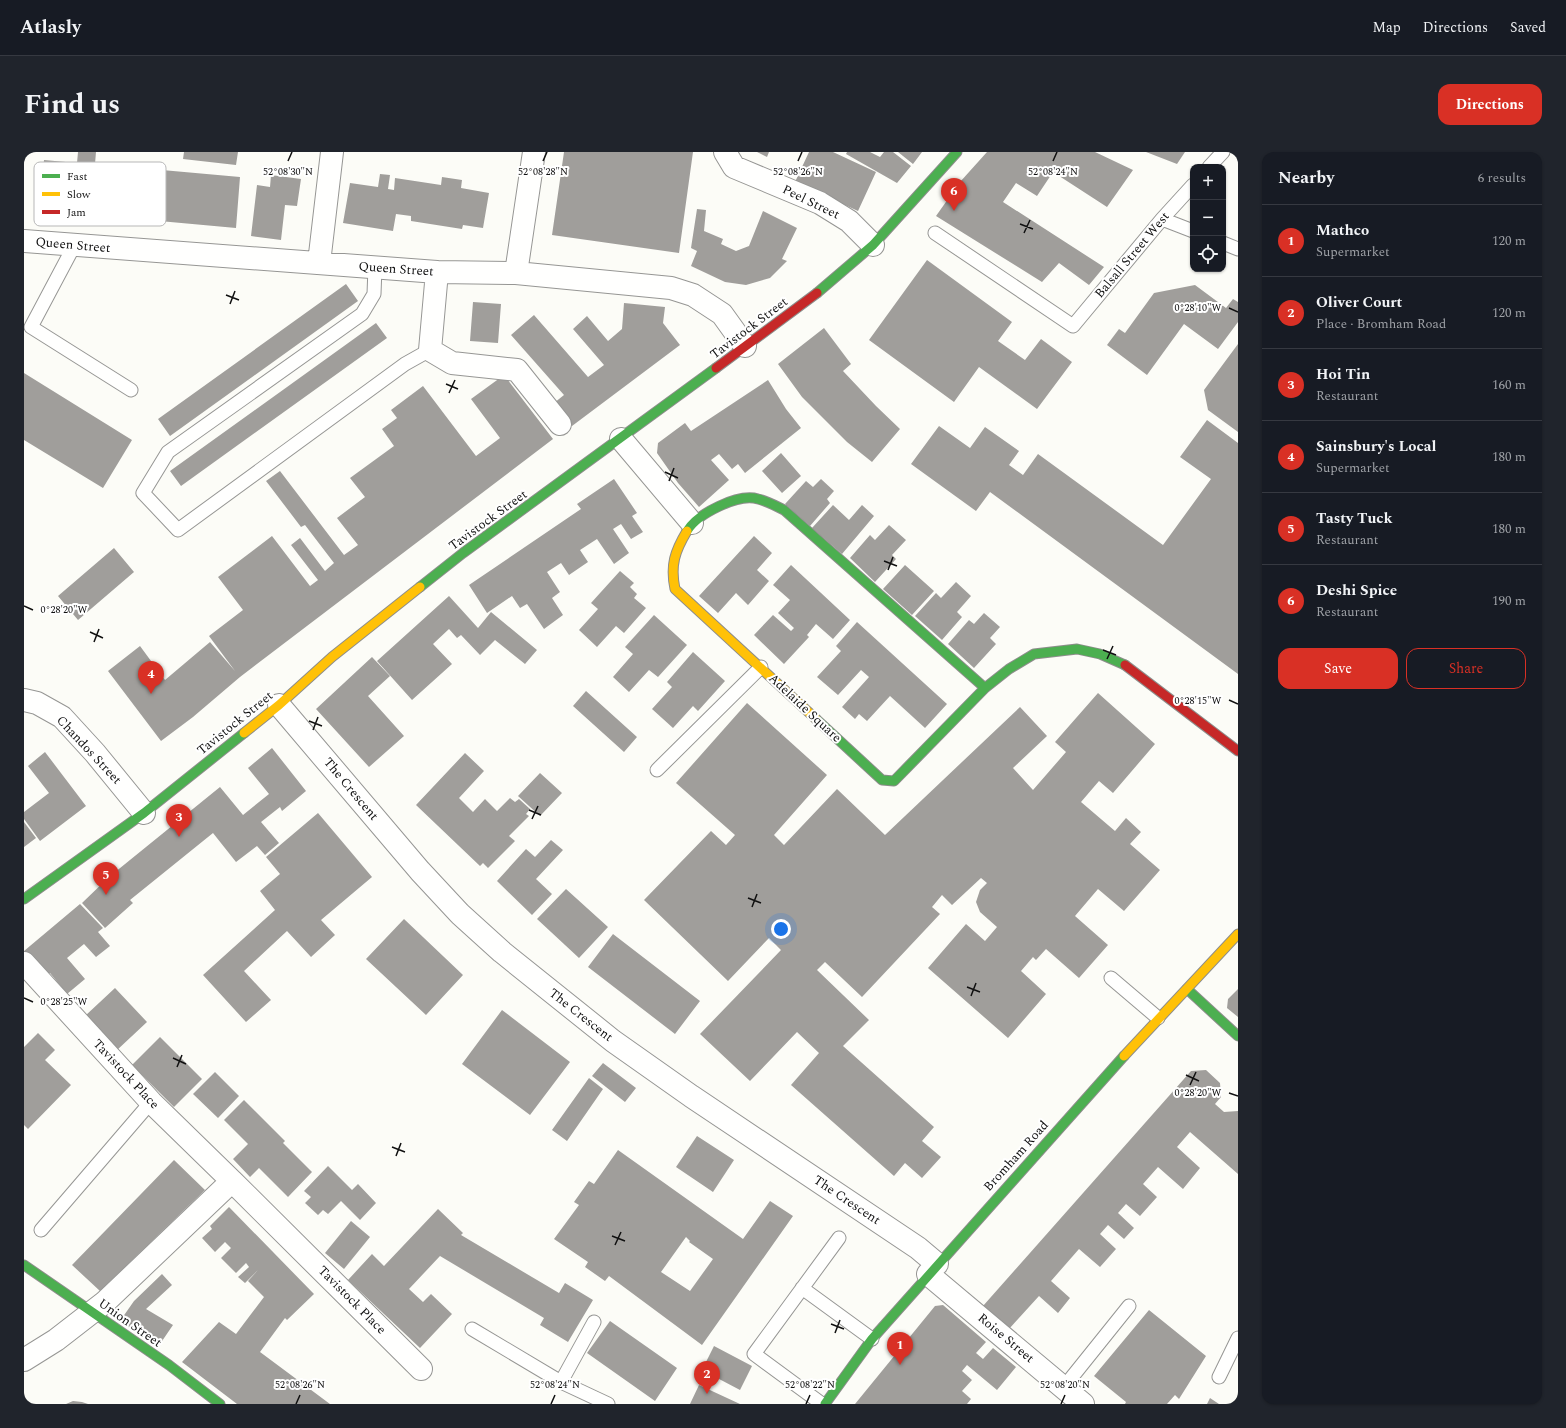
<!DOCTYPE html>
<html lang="en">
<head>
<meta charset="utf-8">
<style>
  :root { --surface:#171b24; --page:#20242c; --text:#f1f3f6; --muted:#9ea1a6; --line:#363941; --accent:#d93025 }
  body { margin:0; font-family:Spectral,serif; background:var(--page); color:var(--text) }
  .controls { position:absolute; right:12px; top:12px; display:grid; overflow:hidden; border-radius:8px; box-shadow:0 1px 3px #0004 }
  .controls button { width:36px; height:36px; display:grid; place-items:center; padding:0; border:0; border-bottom:1px solid var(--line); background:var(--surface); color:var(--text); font:20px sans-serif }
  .you { position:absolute; left:757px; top:777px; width:14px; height:14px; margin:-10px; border:3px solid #fff; border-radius:50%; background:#1a73e8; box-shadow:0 0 0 6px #1a73e833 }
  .badge { display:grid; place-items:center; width:26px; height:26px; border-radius:50%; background:var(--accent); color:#fff; font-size:13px; font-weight:700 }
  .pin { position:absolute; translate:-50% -33px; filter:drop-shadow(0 1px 2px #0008) }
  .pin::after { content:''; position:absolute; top:21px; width:14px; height:12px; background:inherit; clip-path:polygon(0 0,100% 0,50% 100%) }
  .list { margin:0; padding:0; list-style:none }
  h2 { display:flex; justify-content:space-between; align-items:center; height:52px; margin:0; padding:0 16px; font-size:17px }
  h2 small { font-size:13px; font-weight:400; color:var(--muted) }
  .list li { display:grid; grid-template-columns:26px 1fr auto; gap:12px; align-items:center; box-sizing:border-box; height:72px; padding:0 16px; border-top:1px solid var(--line) }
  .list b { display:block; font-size:15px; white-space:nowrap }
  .list p { margin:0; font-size:13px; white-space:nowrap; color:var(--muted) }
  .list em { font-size:13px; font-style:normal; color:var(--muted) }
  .actions { display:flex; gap:8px; padding:12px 16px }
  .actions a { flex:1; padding:9px 0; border:1px solid var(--accent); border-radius:12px; text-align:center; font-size:14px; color:var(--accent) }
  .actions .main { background:var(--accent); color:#fff }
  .icon { flex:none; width:22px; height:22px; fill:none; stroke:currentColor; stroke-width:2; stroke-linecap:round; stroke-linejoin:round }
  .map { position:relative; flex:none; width:1214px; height:1252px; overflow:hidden; border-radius:12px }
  header { display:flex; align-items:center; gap:24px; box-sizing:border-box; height:56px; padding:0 20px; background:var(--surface); border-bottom:1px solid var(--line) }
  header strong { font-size:19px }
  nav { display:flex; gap:22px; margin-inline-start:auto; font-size:14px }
  .intro { display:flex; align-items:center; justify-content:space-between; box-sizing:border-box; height:96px; padding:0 24px }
  h1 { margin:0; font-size:28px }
  .button { padding:10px 18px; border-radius:12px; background:var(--accent); color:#fff; font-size:14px; font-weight:700 }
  main { display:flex; gap:24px; padding:0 24px }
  aside { flex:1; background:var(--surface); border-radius:12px; box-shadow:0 1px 3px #0004 }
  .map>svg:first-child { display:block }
  .building { fill:#a09e9b; fill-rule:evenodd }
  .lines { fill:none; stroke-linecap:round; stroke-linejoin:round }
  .lane-casing { stroke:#969694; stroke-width:15 }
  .street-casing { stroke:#969694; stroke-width:24 }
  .fast-casing { stroke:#8d8d8b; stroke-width:11 }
  .slow-casing { stroke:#8d8d8b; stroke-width:11 }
  .jam-casing { stroke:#8d8d8b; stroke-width:11 }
  .lane { stroke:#fffffe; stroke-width:13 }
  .street { stroke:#fffffe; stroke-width:22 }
  .fast { stroke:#4caf50; stroke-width:9 }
  .slow { stroke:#ffc107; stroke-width:9 }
  .jam { stroke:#c62828; stroke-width:9 }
  .ticks { fill:none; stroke:#101010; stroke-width:1.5 }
  .labels { text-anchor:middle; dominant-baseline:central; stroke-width:4; stroke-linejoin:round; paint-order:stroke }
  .street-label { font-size:13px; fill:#101010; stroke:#fff }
  .key { fill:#fff; stroke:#b7b7b7; stroke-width:1 }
  .key-label { font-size:11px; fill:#101010 }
  .ticks-label { font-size:10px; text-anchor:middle; fill:#101010; stroke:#fff; stroke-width:4; stroke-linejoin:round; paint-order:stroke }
</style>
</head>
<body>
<header>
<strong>Atlasly</strong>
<nav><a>Map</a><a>Directions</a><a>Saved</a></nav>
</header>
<div class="intro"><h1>Find us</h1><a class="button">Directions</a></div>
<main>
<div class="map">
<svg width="1214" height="1252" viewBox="0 0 1214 1252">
  <rect width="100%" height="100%" fill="#fcfcf7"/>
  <!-- building -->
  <path class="building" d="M54,0H72L71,12L216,25L212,76L15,58L20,8L53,11Z
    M160,0H214L212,13L159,7Z
    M540,0H669L655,101L528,83Z
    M733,0H745L743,5Z
    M785,0H809L852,20L834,59L771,30Z
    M823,0H846L856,5L860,0H869L887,14L873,31L822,2Z
    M874,0H898L889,12Z
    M963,0H1071L1109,18L1083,55L1029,20L1013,44L992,31L979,50L1080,115L1065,133L1035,111L1018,130L912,64L936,30Z
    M1122,0H1161L1153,12Z
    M356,22L366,23L364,37L370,38L371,26L417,33L418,25L438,28L437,36L465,41L459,76L439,73L438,77L387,69V64L372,62L369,79L319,71L326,31L354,35Z
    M247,23L277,27L273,54L261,53L257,88L227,84L233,33L246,35Z
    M673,57L682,58L680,79L699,87L697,92L712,99L725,94L739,59L773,76L758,107L763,109L746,126L722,133L701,130L667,114L673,99L667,96Z
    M903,108L988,170L974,189L1001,208L1017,187L1048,210L1013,257L955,215L930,250L845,188Z
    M322,132L334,149L146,284L134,267Z
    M1171,133L1202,156L1209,147L1214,150V170L1194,197L1160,172L1123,223L1083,193L1095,177L1101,181L1130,141Z
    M449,150L477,152L474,191L446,189Z
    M600,151L641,155L639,171L656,193L548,274L530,251L540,243L487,183L510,163L564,225L580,213L549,177L563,164L584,189L598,177Z
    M352,171L363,186L157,334L146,319Z
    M800,176L827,212L819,219L852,254L876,277L848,310L823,290L778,245L754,212Z
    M1214,192V280L1184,258L1180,238Z
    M0,221L108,288L79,336L0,288Z
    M480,223L529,287L216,525L169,565L137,589L84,519L116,494L141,528L186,490L211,519L185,484L219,458L194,425L248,384L286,434L294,428L267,393L276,386L301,419L310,411L281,373L277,375L242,329L256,319L320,403L334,393L313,366L341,345L326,326L370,294L358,277L373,266L367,258L399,234L452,304L476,286L447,247Z
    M744,228L762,257L777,276L721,321L714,312L708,317L695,302L687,308L705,328L675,355L654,331L633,301L634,291L661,271L667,279Z
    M1183,268L1214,291V522L966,340L952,359L887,312L915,274L946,296L961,275L995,299L985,313L999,323L1014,302L1139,393L1187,327L1156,305Z
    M757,301L777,324L758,341L738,319Z
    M590,327L613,361L608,364L619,380L607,387L597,372L589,377L605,401L590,412L573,387L556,398L564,410L545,423L537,411L523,420L536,440L528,446L539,463L520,477L503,452L496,456L488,444L463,461L445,433L557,357L553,352Z
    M797,327L810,339L803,347L806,351L786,374L761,352L782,329L789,335Z
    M809,353L825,368L838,353L850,364L818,402L788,376Z
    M865,373L882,388L868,403L872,407L851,430L826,406L846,383L851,388Z
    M730,384L748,401L733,418L745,429L724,453L712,441L694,461L675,444Z
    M90,396L110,420L54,468L34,444Z
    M767,413L826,468L809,487L792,472L783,483L785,485L760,512L730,483L749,463L767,479L770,476L754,461L766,448L749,433Z
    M881,413L910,439L888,463L859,437Z
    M596,419L610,431L606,435L613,442L610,446L622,456L600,481L592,474L573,495L555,478L574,457L567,451Z
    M932,430L947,444L933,460L938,465L918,488L891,464L912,441L917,446Z
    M425,444L454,476L467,460L513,498L501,512L471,488L456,503L437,483L433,486L425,477L409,492L428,512L388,548L353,509Z
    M960,461L976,475L966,486L972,492L950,516L924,492L945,468L950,472Z
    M630,463L663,493L634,525L625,518L605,540L589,525L609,502L601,495Z
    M833,470L923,552L901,576L866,544L843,569L835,562L831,567L818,555L845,525L837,518L814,543L793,525L817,499L812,494Z
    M669,500L701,529L674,559L669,554L649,576L628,557L648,535L643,530Z
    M348,505L366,524L344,544L380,584L345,615L292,557Z
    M562,539L613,585L600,600L549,554Z
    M1074,541L1131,592L1089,641L1075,629L1057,650L1091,679L1102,666L1117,680L1106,692L1136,718L1100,759L1074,737L1051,764L1084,793L1055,826L1022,797L1012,808L1009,805L997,819L1022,842L984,886L904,816L942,772L961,789L973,775L956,760L952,750L956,738L963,731L957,726L928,753L918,743L908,755L916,762L838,845L801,810L793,818L845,868L819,894L910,975L898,989L917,1005L898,1026L881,1011L870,1024L767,933L795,901L773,880L726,929L676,882L757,798L745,786L704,829L620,748L687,679L702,693L711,683L652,631L723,551L803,623L750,683L760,693L813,637L861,683L996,555L1023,584L989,616L1009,638L1042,600L1031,590Z
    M248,596L282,639L258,659L256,655L237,670L255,691L241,703L233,694L212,710L189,681L106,748L109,751L81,776L58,751L85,725L196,635L219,663L245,642L224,616Z
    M21,600L62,654L16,689L0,667V660L25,641L4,614Z
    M441,601L460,619L435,646L449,660L461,647L473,659L486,646L491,650L495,647L506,657L502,662L505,664L485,684L491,689L464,716L459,711L456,714L392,653Z
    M516,621L538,641L516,664L494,644Z
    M294,661L348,725L297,768L311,783L287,805L263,779L220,819L247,848L222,870L179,823L251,758L236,739L256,722L242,705Z
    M0,670L12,686L0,695Z
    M527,688L539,698L512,727L528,742L508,763L473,729L502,697L511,705Z
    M542,737L584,775L555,806L513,767Z
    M56,752L79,776L74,780L86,794L72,805L60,792L43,806L61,827L43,842L26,821L19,826L0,808V799Z
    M380,767L439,823L402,863L342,807Z
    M589,782L676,849L651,882L564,815Z
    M91,836L123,870L92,899L61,864Z
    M1214,837V865L1203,856L1204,847Z
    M478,858L546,910L506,963L438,912Z
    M14,881L31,898L21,908L47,933L4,977L0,973V895Z
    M136,885L178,927L150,955L108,913Z
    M579,911L612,936L601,950L568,924Z
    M1182,918L1196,931L1197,945L1191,952L1200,960L1214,959V1022L1166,980L1153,995L1176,1016L1159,1037L1134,1015L1119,1032L1133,1045L1116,1064L1102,1052L1094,1061L1110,1076L1100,1087L1084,1073L1076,1082L1092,1097L1076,1115L1055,1097L1027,1129L1046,1146L1034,1161L1015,1144L985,1177L959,1154L1167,919Z
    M191,920L215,944L194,966L169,942Z
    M565,926L579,937L543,989L528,978Z
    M220,948L261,989L259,991L288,1020L264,1045L235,1016L226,1025L209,1007L224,992L200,968Z
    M673,984L710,1008L689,1040L652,1015Z
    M594,998L719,1087L746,1049L769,1064L678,1193L585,1124L581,1129L561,1115L564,1110L530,1087L555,1053L550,1050L565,1029L570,1032ZM662,1085L666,1089L665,1090L689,1107L666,1139L637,1120Z
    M150,1008L181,1038L76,1139L48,1113Z
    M304,1014L328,1038L334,1032L352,1051L336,1068L317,1049L304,1062L299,1058L294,1063L281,1051L287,1045L280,1039Z
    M205,1055L290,1142L263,1168L261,1166L236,1200L306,1252H213L158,1210L195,1170L212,1182L240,1145L224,1129L234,1118L221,1131L214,1125L225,1115L222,1111L212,1121L197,1106L207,1096L201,1090L191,1100L178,1086L188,1077L186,1074Z
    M414,1057L439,1081L437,1083L535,1141L541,1131L569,1148L544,1190L516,1173L520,1166L416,1104L385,1137L399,1150L407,1142L428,1162L396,1196L324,1128L348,1102L360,1114Z
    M327,1069L346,1085L320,1117L301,1101Z
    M138,1122L148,1133L122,1157L149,1173L136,1192L121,1182L119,1185L96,1169L110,1149Z
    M919,1153L962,1190L952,1201L959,1207L969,1196L992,1215L973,1238L943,1213L938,1219L948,1228L938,1239L947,1247L943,1252H831L911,1154Z
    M1125,1158L1182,1204L1155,1247L1151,1243L1143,1252H1101L1102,1250L1070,1224Z
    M586,1169L653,1216L631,1249L563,1201Z
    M690,1194L728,1214L716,1238L678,1218Z
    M675,1233L716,1252H666Z
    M1186,1246L1195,1252H1183Z
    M49,1249L58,1250L64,1252H42Z"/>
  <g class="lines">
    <!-- lane casing -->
    <g class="lane-casing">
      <path id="lane" d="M1185,15L1199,0
        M1138,67L1169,79
        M911,81L1049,174L1138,67L1169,33
        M1199,91L1214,97
        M50,94L7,175L107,238
        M351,115L350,142L338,162L144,300L119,341L154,378L381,212L406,198
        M633,618L737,515
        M1087,826L1134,866
        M17,1078L127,950
        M778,1136L848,1187
        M448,1177L537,1230L584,1252
        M1195,1225L1214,1186
        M537,1230L570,1170
        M1040,1235L1105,1154
        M798,1252L730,1202L815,1086"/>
    </g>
    <!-- street casing -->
    <g class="street-casing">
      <path id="street" d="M701,0L710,15L796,51L825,69L849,93
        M0,89L413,120L492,121L647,136L669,143L698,162L721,194
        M295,111L308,0
        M413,120L406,198L428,211L493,218L536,272
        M492,121L510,0
        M597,287L668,371
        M0,548L13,551L38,565L71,601L120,661
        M255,553L396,719L436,762L478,800L589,889L667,944L894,1096L913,1112
        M0,811L127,950L208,1029L81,1150L32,1188L0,1208
        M208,1029L397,1217
        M904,1122L1059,1252"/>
    </g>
    <!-- fast casing -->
    <g class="fast-casing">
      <path id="fast" d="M793,141L849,93L933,0
        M663,379C673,362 714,341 734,347C743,349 752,354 760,358L961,536
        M396,435L439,401L692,216
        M792,567L858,628L870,629L961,536L985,517L1010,502L1053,497L1076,502L1101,513
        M0,747L120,661L220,581
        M1163,837L1214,884
        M0,1113L145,1213L196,1252
        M801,1252L848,1187L1100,904"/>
    </g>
    <!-- slow casing -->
    <g class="slow-casing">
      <path id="slow" d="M663,379C651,399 646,413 651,437L792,567
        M220,581L255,553L308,505L396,435
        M1100,904L1214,782"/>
    </g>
    <!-- jam casing -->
    <g class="jam-casing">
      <path id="jam" d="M692,216L793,141
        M1101,513L1214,599"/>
    </g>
    <!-- lane -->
    <use href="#lane" class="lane"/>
    <!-- street -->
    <use href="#street" class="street"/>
    <!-- fast -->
    <use href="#fast" class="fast"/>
    <!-- slow -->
    <use href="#slow" class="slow"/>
    <!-- jam -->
    <use href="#jam" class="jam"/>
  </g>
  <!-- ticks -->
  <path class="ticks" d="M264,9L268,0M519,9L523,0M774,9L778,0M1029,9L1033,0M996,72L1009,77M1000,81L1006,68M202,143L215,148M206,152L211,139M1205,156L1214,160M422,232L434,237M425,241L431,228M641,320L654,326M645,329L650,316M860,409L873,414M864,418L869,405M0,454L9,458M66,480L79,486M70,490L75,477M1079,498L1092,503M1083,507L1089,494M1205,548L1214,552M285,569L298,574M289,578L294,565M505,658L517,663M508,667L514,654M724,746L737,751M728,755L733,742M943,835L956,840M947,844L952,831M0,846L9,850M149,906L162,912M153,915L158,903M1162,923L1175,929M1166,933L1172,920M1205,941L1214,944M368,995L381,1000M372,1004L377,991M588,1084L601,1089M591,1093L597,1080M807,1172L820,1177M811,1181L816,1168M272,1252L276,1243M527,1252L531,1243M782,1252L786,1243M1037,1252L1041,1243"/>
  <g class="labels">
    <!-- street labels -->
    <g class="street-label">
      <text transform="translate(787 50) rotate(26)">Peel Street</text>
      <text transform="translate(49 93) rotate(5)">Queen Street</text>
      <text transform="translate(1108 103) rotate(-50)">Balsall Street West</text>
      <text transform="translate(372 117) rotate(4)">Queen Street</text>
      <text transform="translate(725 176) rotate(-37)">Tavistock Street</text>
      <text transform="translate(464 368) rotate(-36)">Tavistock Street</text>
      <text transform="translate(781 556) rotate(43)">Adelaide Square</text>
      <text transform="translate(211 571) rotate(-39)">Tavistock Street</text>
      <text transform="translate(65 598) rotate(47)">Chandos Street</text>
      <text transform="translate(327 637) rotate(50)">The Crescent</text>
      <text transform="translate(557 863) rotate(38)">The Crescent</text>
      <text transform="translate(102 922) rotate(47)">Tavistock Place</text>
      <text transform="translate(992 1004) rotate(-48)">Bromham Road</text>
      <text transform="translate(823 1048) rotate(34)">The Crescent</text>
      <text transform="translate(328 1148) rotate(45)">Tavistock Place</text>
      <text transform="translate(106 1171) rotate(35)">Union Street</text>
      <text transform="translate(982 1186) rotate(40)">Roise Street</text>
    </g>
  </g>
  <!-- legend -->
  <rect x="10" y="10" width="132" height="64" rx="6" class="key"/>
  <rect x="18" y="22" width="18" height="4" fill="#4caf50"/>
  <rect x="18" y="40" width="18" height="4" fill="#ffc107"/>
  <rect x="18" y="58" width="18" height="4" fill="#c62828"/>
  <g class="key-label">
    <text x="43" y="28">Fast</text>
    <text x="43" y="46">Slow</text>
    <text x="43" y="64">Jam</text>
  </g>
  <g class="ticks-label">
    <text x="1029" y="23">52°08'24"N</text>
    <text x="264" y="23">52°08'30"N</text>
    <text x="519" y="23">52°08'28"N</text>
    <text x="774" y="23">52°08'26"N</text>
    <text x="1174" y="159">0°28'10"W</text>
    <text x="40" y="461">0°28'20"W</text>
    <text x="1174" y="552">0°28'15"W</text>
    <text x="40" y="853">0°28'25"W</text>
    <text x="1174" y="944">0°28'20"W</text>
    <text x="276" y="1236">52°08'26"N</text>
    <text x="531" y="1236">52°08'24"N</text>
    <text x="786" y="1236">52°08'22"N</text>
    <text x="1041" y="1236">52°08'20"N</text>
  </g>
</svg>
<div class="controls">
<button>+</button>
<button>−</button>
<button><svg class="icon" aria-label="locate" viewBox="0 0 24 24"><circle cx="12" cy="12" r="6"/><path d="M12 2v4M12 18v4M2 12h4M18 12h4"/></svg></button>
</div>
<div class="you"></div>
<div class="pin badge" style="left:876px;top:1213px">1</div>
<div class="pin badge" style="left:683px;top:1242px">2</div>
<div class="pin badge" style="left:155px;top:685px">3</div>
<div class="pin badge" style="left:127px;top:542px">4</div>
<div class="pin badge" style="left:82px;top:743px">5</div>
<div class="pin badge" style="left:930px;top:59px">6</div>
</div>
<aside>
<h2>Nearby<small>6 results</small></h2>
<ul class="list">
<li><span class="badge">1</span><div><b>Mathco</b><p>Supermarket</p></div><em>120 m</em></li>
<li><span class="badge">2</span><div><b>Oliver Court</b><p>Place · Bromham Road</p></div><em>120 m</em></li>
<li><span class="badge">3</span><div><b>Hoi Tin</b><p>Restaurant</p></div><em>160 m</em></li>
<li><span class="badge">4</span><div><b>Sainsbury's Local</b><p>Supermarket</p></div><em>180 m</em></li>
<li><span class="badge">5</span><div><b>Tasty Tuck</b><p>Restaurant</p></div><em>180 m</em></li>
<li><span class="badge">6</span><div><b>Deshi Spice</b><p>Restaurant</p></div><em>190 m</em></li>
</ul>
<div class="actions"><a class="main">Save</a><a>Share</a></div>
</aside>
</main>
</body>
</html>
